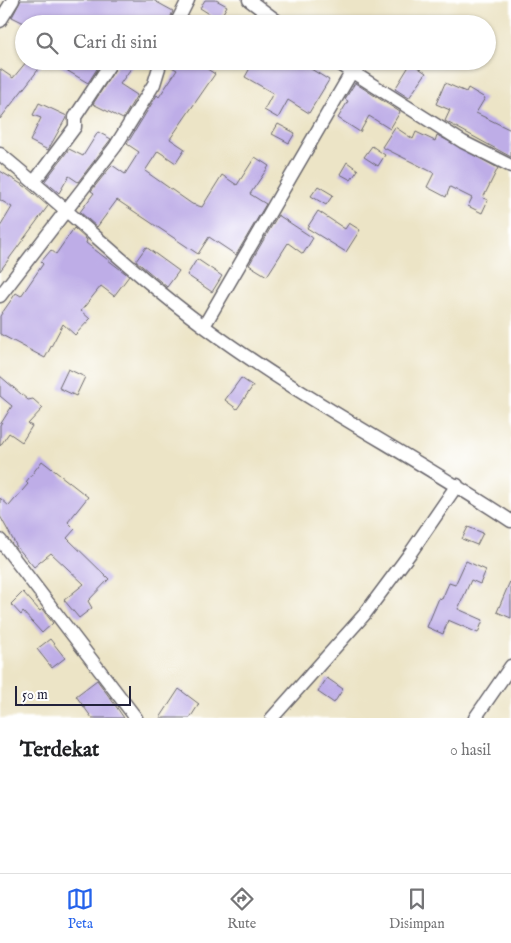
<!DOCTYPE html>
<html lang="id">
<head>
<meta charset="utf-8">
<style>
  :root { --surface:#fff; --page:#f2f2f2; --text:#202124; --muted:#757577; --line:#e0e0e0; --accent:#2563eb }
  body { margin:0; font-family:"IM FELL English",serif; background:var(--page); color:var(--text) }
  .scale { position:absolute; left:15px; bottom:12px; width:116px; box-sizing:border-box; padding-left:5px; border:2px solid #22223b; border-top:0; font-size:14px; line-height:18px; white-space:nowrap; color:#22223b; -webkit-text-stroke:4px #fff; paint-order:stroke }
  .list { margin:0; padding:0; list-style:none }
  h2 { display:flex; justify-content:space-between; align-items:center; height:65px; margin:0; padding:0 20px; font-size:21px }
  h2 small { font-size:16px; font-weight:400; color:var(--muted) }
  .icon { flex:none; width:28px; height:28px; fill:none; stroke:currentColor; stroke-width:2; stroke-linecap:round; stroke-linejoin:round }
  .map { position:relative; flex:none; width:511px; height:718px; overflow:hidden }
  .search { position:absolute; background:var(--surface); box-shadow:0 1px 4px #0004; left:15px; right:15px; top:15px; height:55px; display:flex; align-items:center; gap:12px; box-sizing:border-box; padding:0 18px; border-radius:28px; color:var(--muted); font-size:19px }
  .sheet { height:155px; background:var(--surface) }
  nav { display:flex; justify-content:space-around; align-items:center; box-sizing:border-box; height:70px; border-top:1px solid var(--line); background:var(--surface); font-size:14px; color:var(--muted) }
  nav a { display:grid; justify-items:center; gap:2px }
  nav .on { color:var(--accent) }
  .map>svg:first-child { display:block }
  .building { fill:#beade7 }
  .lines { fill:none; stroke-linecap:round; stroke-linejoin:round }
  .street-casing { stroke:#69666c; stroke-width:15 }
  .street { stroke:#fff; stroke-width:12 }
</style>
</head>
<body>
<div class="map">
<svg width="511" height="718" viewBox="0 0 511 718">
  <rect width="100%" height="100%" fill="#fff"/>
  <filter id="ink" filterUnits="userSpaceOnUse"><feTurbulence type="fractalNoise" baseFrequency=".02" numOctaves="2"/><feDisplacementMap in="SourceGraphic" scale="10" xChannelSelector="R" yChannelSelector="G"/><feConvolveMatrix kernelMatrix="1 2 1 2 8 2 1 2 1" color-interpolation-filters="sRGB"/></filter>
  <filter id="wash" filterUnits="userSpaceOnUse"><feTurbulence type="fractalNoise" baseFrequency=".0096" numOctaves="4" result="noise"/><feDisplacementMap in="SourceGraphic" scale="20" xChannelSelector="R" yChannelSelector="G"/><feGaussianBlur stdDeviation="1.12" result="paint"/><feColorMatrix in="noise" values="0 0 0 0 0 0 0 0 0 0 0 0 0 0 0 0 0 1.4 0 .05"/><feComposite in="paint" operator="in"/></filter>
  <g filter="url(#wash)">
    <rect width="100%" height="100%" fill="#ece4c6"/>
    <g id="blocks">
      <!-- building -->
      <path class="building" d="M21,0H153L173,11L168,24H26L12,17Z
        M205,0H216L227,6L219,20L200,8Z
        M27,61H45L0,119V69L13,78Z
        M51,61H102L88,83Z
        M120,61L132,67L120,84L137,95L123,119L93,104Z
        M169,61H195L215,74L170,139L185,149L176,163L158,151L145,171L192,204L202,207L222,175L237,185L255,157L269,166L250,194L266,204L236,255L209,237L198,254L117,200L97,227L80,212L94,193L91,191L112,165L125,174L139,152L127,144L157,95L159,97L177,70L168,65Z
        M254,61H298L329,80L309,113L288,100L278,118L264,110L273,93L245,77Z
        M411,63L426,73L409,98L395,89Z
        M355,83L400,112L390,129L369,116L360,132L338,118L348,101L345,99Z
        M445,83L466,92L468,88L485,98L476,113L511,130V157L445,121L450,110L436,104Z
        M39,103L67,116L48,150L30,141L41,118L33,115Z
        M278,124L295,133L289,143L272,134Z
        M395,127L413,139L416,132L435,141L437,135L498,168L483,198L488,200L482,213L468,206L472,198L450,187L446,197L427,187L434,173L382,147Z
        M98,132L111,139L78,182L69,176L59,193L45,181L69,149L83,156Z
        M372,146L385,155L378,166L364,157Z
        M347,162L358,170L351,180L340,174Z
        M0,171L26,187L48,206L0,271V227L12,207L0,200Z
        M318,186L333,195L326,205L311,196Z
        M318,211L345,229L349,223L360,230L346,252L307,228Z
        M278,215L313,238L303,254L288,243L267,276L249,265Z
        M74,228L87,240L86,243L129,276L114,296L101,286L81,311L90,319L75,335L63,324L45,358L0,334V316L16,293L21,296L43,264L41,262L51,250L56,254Z
        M146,247L179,271L167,287L136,261Z
        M197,259L222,276L212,292L187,275Z
        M68,369L85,377L76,396L59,388Z
        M0,376L28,400L33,399L43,408L28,424L32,426L22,442L9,433L0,446V425L12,406L0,396Z
        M241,378L253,386L237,409L225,400Z
        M42,461L88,497L68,522L75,529L67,538L109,579L88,601L92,608L79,618L64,600L84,584L51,553L34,567L17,547L0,516V498L9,506L28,484L26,482Z
        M468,527L483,533L477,545L462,539Z
        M466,561L486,570L480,584L471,580L458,609L483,620L478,633L448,620L443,634L427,627L439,598L442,599L449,583L455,585Z
        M511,579V618L497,612Z
        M23,592L40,611L42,609L53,623L42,633L23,612L21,615L11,604Z
        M50,639L65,658L52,668L37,649Z
        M327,678L343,689L334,703L318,692Z
        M97,680L113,702L124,718H92L76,696Z
        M179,689L199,704L190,718H160Z"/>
    </g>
  </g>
  <g filter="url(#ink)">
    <use href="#blocks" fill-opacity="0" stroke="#69666c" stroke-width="1"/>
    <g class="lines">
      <!-- street casing -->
      <g class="street-casing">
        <path id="street" d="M249,0L281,24
          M0,21L13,0
          M176,24L188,0
          M335,61L463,142L511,166
          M0,154C69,210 133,274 205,327C302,399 410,454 511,521
          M34,182L75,127V117L112,61
          M0,296L115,147L154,84L161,61
          M204,326L351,73
          M0,540L136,718
          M272,718L364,615L411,552L457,485
          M475,718L511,666"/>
      </g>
      <!-- street -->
      <use href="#street" class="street"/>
    </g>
  </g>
</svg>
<div class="scale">50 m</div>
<div class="search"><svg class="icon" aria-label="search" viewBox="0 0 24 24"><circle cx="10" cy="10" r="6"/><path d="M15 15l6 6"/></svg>Cari di sini</div>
</div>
<section class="sheet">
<h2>Terdekat<small>0 hasil</small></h2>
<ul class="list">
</ul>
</section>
<nav>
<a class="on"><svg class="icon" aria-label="map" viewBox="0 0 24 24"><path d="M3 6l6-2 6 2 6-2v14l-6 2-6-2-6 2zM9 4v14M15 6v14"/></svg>Peta</a>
<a><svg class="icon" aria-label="directions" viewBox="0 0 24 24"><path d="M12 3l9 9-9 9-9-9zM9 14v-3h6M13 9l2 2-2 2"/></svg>Rute</a>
<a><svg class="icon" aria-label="saved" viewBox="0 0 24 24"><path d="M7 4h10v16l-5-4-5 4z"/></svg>Disimpan</a>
</nav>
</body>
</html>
